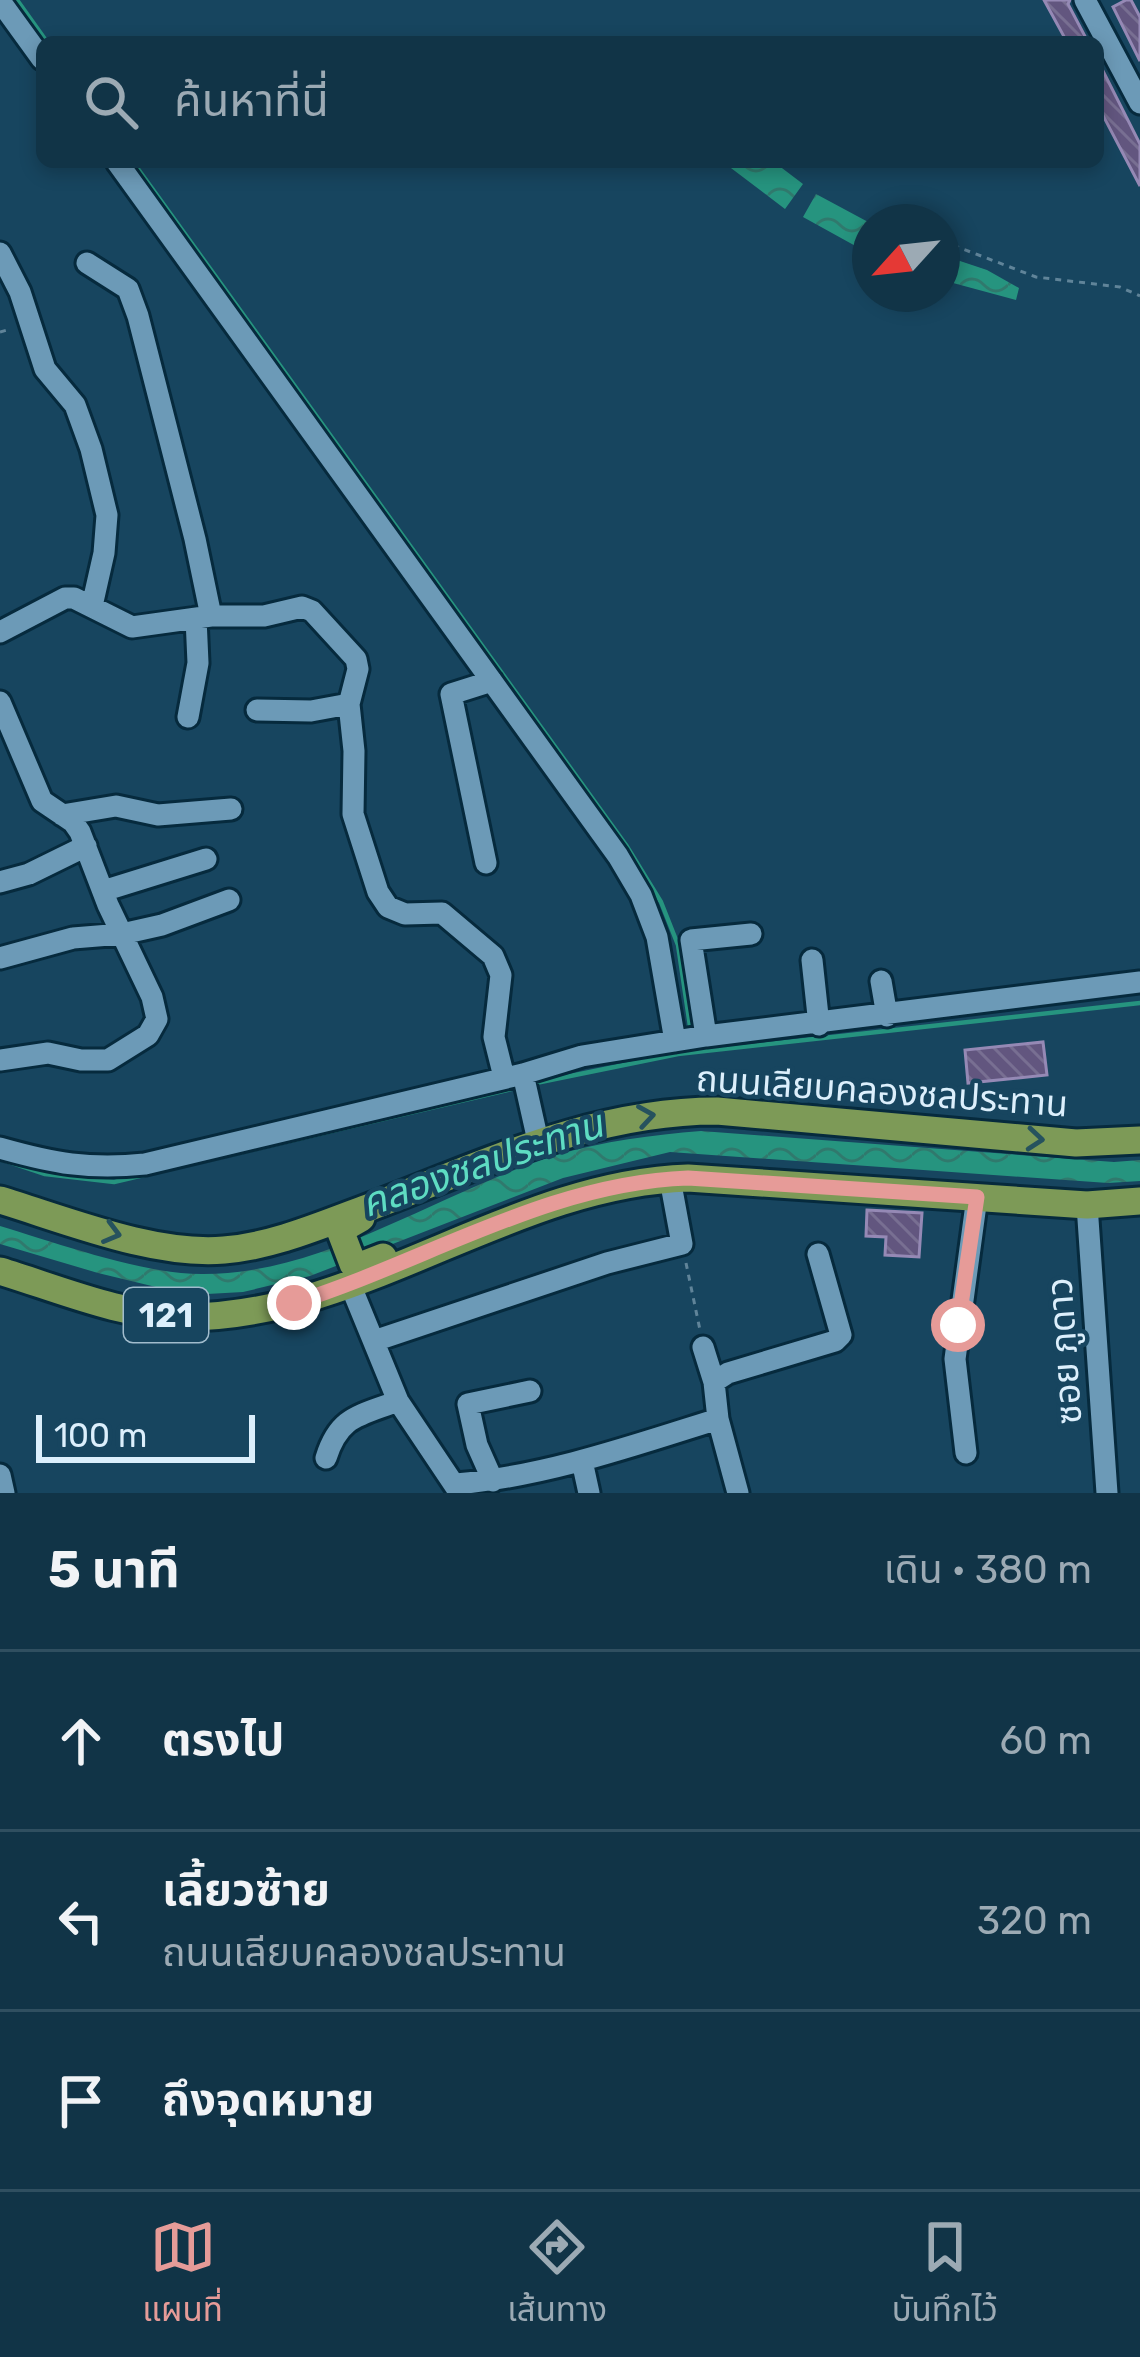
<!DOCTYPE html>
<html lang="th">
<head>
<meta charset="utf-8">
<style>
  :root { --surface:#113447; --page:#1a3c4e; --text:#f1f3f6; --muted:#9caab4; --line:#304f60; --accent:#e69b98 }
  body { margin:0; font-family:Rubik,"Noto Sans Thai",sans-serif; background:var(--page); color:var(--text) }
  .compass { position:absolute; left:852px; top:204px; width:108px; height:108px; border-radius:50%; background:var(--surface); box-shadow:0 6px 18px #0003; rotate:243deg }
  .scale { position:absolute; left:36px; bottom:30px; width:219px; box-sizing:border-box; padding-left:12px; border:6px solid #dceffc; border-top:0; font-size:33px; line-height:42px; white-space:nowrap; color:#dceffc; -webkit-text-stroke:9px #17455f; paint-order:stroke }
  .stop { position:absolute; width:36px; height:36px; margin:-27px; border:9px solid #e69b98; border-radius:50%; background:#fff }
  .stop.end { background:#e69b98; border-color:#fff; box-shadow:0 3px 12px #0008 }
  .list { margin:0; padding:0; list-style:none }
  h2 { display:flex; justify-content:space-between; align-items:center; height:156px; margin:0; padding:0 48px; font-size:51px }
  h2 small { font-size:39px; font-weight:400; color:var(--muted) }
  .list li { display:grid; grid-template-columns:78px 1fr auto; gap:36px; align-items:center; box-sizing:border-box; height:180px; padding:0 48px; border-top:3px solid var(--line) }
  .list b { display:block; font-size:45px; white-space:nowrap }
  .list p { margin:0; font-size:39px; white-space:nowrap; color:var(--muted) }
  .list em { font-size:39px; font-style:normal; color:var(--muted) }
  .icon { flex:none; width:66px; height:66px; fill:none; stroke:currentColor; stroke-width:2; stroke-linecap:round; stroke-linejoin:round }
  .map { position:relative; flex:none; width:1140px; height:1493px; overflow:hidden }
  .search { position:absolute; background:var(--surface); box-shadow:0 6px 18px #0003; left:36px; right:36px; top:36px; height:132px; display:flex; align-items:center; gap:30px; box-sizing:border-box; padding:0 42px; border-radius:18px; color:var(--muted); font-size:45px }
  .sheet { height:696px; background:var(--surface) }
  nav { display:flex; justify-content:space-around; align-items:center; box-sizing:border-box; height:168px; border-top:3px solid var(--line); background:var(--surface); font-size:33px; color:var(--muted) }
  nav a { display:grid; justify-items:center; gap:6px }
  nav .on { color:var(--accent) }
  .map>svg:first-child { display:block }
  .water { fill:url(#water-waves) }
  .lines { fill:none; stroke-linecap:round; stroke-linejoin:round }
  .stream { stroke:#26947f; stroke-width:4.5 }
  .building { fill:url(#building-back-hatch); stroke:#9589b5; stroke-width:3 }
  .minor-casing { stroke:#062a3d; stroke-width:27 }
  .major-casing { stroke:#062a3d; stroke-width:33 }
  .path { stroke:#608499; stroke-width:3; stroke-dasharray:6 6; stroke-linecap:butt }
  .minor { stroke:#6c9ab7; stroke-width:21 }
  .major { stroke:#7d9a57; stroke-width:27 }
  .oneway { stroke:#26525e }
  .route { stroke:#e69b98; stroke-width:15 }
  .labels { text-anchor:middle; dominant-baseline:central; stroke-width:9; stroke-linejoin:round; paint-order:stroke }
  .shield { fill:#17455f; stroke:#a1bccd; stroke-width:3 }
  .shield-label { font-size:33px; font-weight:bold; fill:#dceffc }
  .street-label { font-size:36px; fill:#dceffc; stroke:#17455f }
  .water-label { font-size:39px; font-style:italic; fill:#5edcc2; stroke:#17455f }
</style>
</head>
<body>
<div class="map">
<svg width="1140" height="1493" viewBox="0 0 1140 1493">
  <defs>
    <pattern id="water-waves" width="16" height="10" patternUnits="userSpaceOnUse" patternTransform="scale(3)"><rect width="16" height="10" fill="#26947f"/><path d="M0 5q4-4 8 0t8 0" fill="none" stroke="#30796d"/></pattern>
    <pattern id="building-back-hatch" width="6" height="6" patternUnits="userSpaceOnUse" patternTransform="scale(3)"><rect width="6" height="6" fill="#62567f"/><path d="M-1 5l2 2M0 0l6 6M5-1l2 2" fill="none" stroke="#786f92"/></pattern>
  </defs>
  <rect width="100%" height="100%" fill="#17455f"/>
  <!-- water -->
  <path class="water" d="M729,162H774L803,184L785,209L727,165Z
    M816,194L870,223V254L803,217Z
    M942,255L987,270L1019,288L1016,300L942,280Z
    M701,1131L1114,1162L1140,1160V1181L1108,1183L670,1152L563,1178L310,1276L243,1292L189,1295L98,1273L0,1244V1226C57,1243 145,1275 204,1274C326,1274 442,1190 557,1155C603,1141 653,1135 701,1131Z"/>
  <g class="lines">
    <!-- stream -->
    <path class="stream" d="M17,0L47,42
      M133,162L626,845L661,902L678,945L691,1033
      M531,1084L678,1054L1140,1003
      M0,1159L45,1174L114,1182L520,1087"/>
  </g>
  <!-- building -->
  <path class="building" d="M1044,0H1070L1068,4L1088,42H1067Z
    M1126,0H1131L1140,17V61L1113,7Z
    M1098,61L1140,144V186L1098,106Z
    M1043,1042L1047,1075L968,1083L965,1050Z
    M867,1210L922,1213L919,1257L885,1255L886,1237L866,1236Z"/>
  <g class="lines">
    <!-- minor casing -->
    <g class="minor-casing">
      <path id="minor" d="M1085,0L1140,103
        M0,1L42,59
        M117,162L618,856L641,895L657,937L675,1041
        M0,253L20,292L45,369L75,405L91,449L107,515L104,553L92,606
        M87,263L128,289L138,316L195,539L211,616
        M0,632L65,598H74L132,627L211,616H264L302,607L312,611L356,659L358,669L349,704L354,751L353,814L378,892L388,907L405,914L442,913L493,956L501,975L494,1037L504,1077
        M0,702L42,801L73,822L80,832L108,905L152,997L157,1019L148,1035L108,1060H81L48,1053L0,1060
        M257,710L311,711L349,704
        M188,717L198,663L196,618
        M62,815L116,806L158,815L231,809
        M486,863L451,694L492,681
        M0,882L29,874L86,846
        M103,891L206,859
        M0,958L73,938L122,934L162,925L229,900
        M812,960L819,1025
        M881,981L887,1016
        M706,1036L691,940L751,934
        M523,1074L538,1141
        M0,1148C53,1163 89,1170 145,1164L523,1074L582,1056L706,1036L1140,982
        M1087,1205L1107,1493
        M350,1284L398,1401L459,1492
        M374,1341L607,1263L682,1244L670,1179
        M703,1347L714,1382
        M718,1419L738,1493
        M966,1453L955,1359L977,1197
        M326,1458C339,1416 359,1416 398,1401
        M582,1461L589,1493
        M0,1475L4,1493
        M493,1481L477,1445L468,1404L530,1391
        M456,1484C546,1476 632,1446 718,1419L714,1382L728,1373L835,1341L841,1335L818,1254"/>
    </g>
    <!-- major casing -->
    <g class="major-casing">
      <path id="major" d="M0,1200C66,1220 154,1256 224,1250C273,1246 319,1226 365,1209C480,1166 591,1111 717,1111L1076,1143L1140,1140
        M361,1218L340,1230L353,1264H365L383,1257
        M0,1271C59,1289 124,1317 187,1317C365,1316 510,1184 688,1178L1087,1205L1140,1201"/>
    </g>
    <!-- path -->
    <path class="path" d="M942,241L1036,277L1120,287L1140,296
      M0,332L11,329
      M686,1263L700,1330"/>
    <!-- minor -->
    <use href="#minor" class="minor"/>
    <!-- major -->
    <use href="#major" class="major"/>
  </g>
  <!-- one-way arrows -->
  <defs><path id="oneway-chevron" d="M-2-3.5L2.5 0L-2 3.5" fill="none" stroke-width="1.6" stroke-linecap="round" stroke-linejoin="round" transform="scale(3)"/></defs>
  <g class="oneway">
    <use href="#oneway-chevron" transform="translate(646 1116) rotate(-9)"/>
    <use href="#oneway-chevron" transform="translate(1035 1139) rotate(5)"/>
    <use href="#oneway-chevron" transform="translate(112 1233) rotate(15)"/>
  </g>
  <g class="lines">
    <!-- route -->
    <path class="route" d="M294,1303C425,1262 548,1183 688,1178L977,1197L958,1325"/>
  </g>
  <g class="labels">
    <!-- shield labels -->
    <rect class="shield" x="124" y="1288" width="84" height="54" rx="9"/>
    <g class="shield-label">
      <text x="166" y="1315">121</text>
    </g>
    <!-- street labels -->
    <g class="street-label">
      <text transform="translate(882 1091) rotate(4)">ถนนเลียบคลองชลประทาน</text>
      <text transform="translate(1064 1351) rotate(-94)">ซอย ภูดาว</text>
    </g>
    <!-- water labels -->
    <g class="water-label">
      <text transform="translate(482 1164) rotate(-19)">คลองชลประทาน</text>
    </g>
  </g>
</svg>
<svg class="compass" viewBox="-18 -18 36 36"><path d="M0-13l5 13h-10z" fill="#e53935"/><path d="M0 13l5-13h-10z" fill="#9caab4"/></svg>
<div class="scale">100 m</div>
<div class="stop" style="left:958px;top:1325px"></div>
<div class="stop end" style="left:294px;top:1303px"></div>
<div class="search"><svg class="icon" aria-label="search" viewBox="0 0 24 24"><circle cx="10" cy="10" r="6"/><path d="M15 15l6 6"/></svg>ค้นหาที่นี่</div>
</div>
<section class="sheet">
<h2>5 นาที<small>เดิน · 380 m</small></h2>
<ul class="list">
<li><svg class="icon" aria-label="ahead" viewBox="0 0 24 24"><path d="M12 20V5M6 11l6-6 6 6"/></svg><div><b>ตรงไป</b></div><em>60 m</em></li>
<li><svg class="icon" aria-label="left" viewBox="0 0 24 24"><path d="M17 20v-9H6M10 6l-5 5 5 5"/></svg><div><b>เลี้ยวซ้าย</b><p>ถนนเลียบคลองชลประทาน</p></div><em>320 m</em></li>
<li><svg class="icon" aria-label="arrive" viewBox="0 0 24 24"><path d="M6 21V4h12l-3 4 3 4H6"/></svg><div><b>ถึงจุดหมาย</b></div></li>
</ul>
</section>
<nav>
<a class="on"><svg class="icon" aria-label="map" viewBox="0 0 24 24"><path d="M3 6l6-2 6 2 6-2v14l-6 2-6-2-6 2zM9 4v14M15 6v14"/></svg>แผนที่</a>
<a><svg class="icon" aria-label="directions" viewBox="0 0 24 24"><path d="M12 3l9 9-9 9-9-9zM9 14v-3h6M13 9l2 2-2 2"/></svg>เส้นทาง</a>
<a><svg class="icon" aria-label="saved" viewBox="0 0 24 24"><path d="M7 4h10v16l-5-4-5 4z"/></svg>บันทึกไว้</a>
</nav>
</body>
</html>
